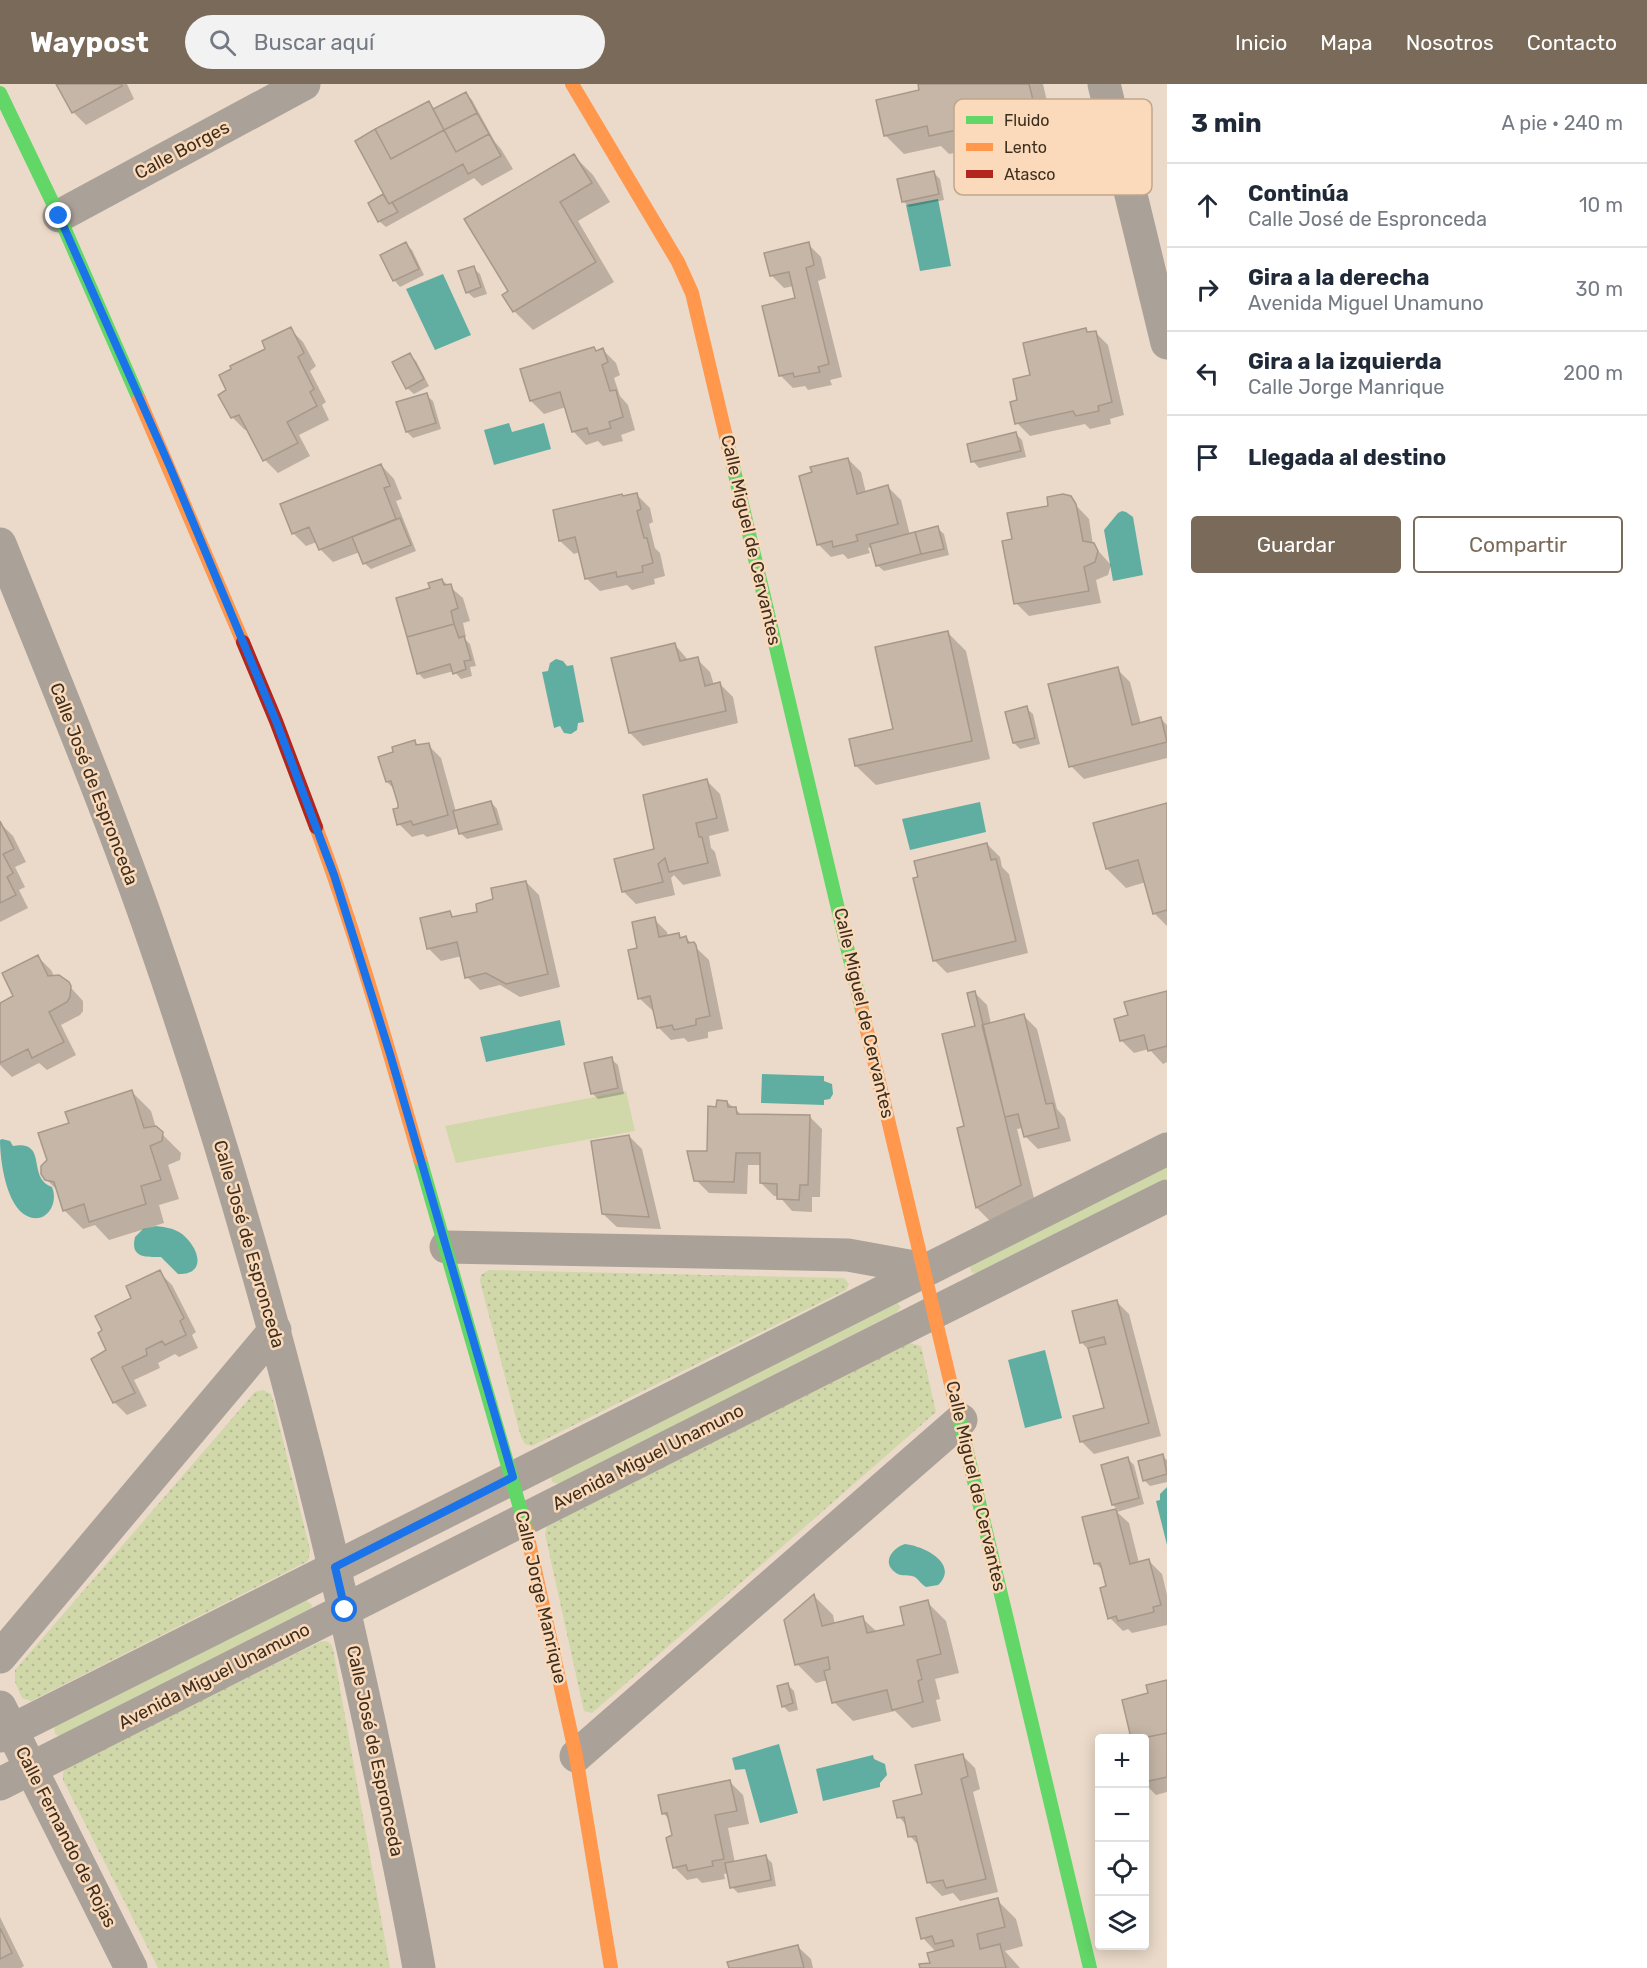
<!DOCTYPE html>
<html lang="es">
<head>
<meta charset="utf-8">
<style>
  :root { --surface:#fff; --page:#f2f2f3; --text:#1f2937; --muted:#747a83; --line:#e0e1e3; --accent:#7a6a5a }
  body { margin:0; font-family:Rubik,sans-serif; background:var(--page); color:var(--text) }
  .controls { position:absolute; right:18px; bottom:18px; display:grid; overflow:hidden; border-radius:6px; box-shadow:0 3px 15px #0003 }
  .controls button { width:54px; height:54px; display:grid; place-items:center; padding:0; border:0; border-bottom:2px solid var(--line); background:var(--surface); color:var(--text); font:30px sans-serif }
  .stop { position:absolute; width:18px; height:18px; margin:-14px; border:4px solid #1a73e8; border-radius:50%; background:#fff }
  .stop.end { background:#1a73e8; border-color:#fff; box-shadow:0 2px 6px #0008 }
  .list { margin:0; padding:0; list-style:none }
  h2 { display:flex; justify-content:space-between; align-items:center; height:78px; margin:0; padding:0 24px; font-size:26px }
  h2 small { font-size:20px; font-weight:400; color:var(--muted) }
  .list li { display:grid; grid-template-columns:39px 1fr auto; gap:18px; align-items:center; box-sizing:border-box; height:84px; padding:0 24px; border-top:2px solid var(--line) }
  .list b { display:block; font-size:22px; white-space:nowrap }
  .list p { margin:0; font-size:20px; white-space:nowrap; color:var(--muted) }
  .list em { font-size:20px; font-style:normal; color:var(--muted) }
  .actions { display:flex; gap:12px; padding:18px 24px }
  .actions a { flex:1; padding:14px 0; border:2px solid var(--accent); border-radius:6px; text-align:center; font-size:21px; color:var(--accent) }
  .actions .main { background:var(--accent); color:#fff }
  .icon { flex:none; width:33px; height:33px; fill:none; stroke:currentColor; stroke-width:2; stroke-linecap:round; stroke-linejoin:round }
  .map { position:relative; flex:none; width:1167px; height:1884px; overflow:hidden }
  header { display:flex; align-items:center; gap:36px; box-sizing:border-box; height:84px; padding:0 30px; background:var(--accent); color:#fff }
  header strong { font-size:28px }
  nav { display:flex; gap:33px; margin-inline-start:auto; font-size:21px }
  .search { width:420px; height:54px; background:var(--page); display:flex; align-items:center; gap:15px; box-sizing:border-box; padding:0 21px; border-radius:33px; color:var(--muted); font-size:22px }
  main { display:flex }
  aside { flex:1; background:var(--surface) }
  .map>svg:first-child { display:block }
  .green { fill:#d0d7a9 }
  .park { fill:url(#park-dots) }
  .water { fill:#60aea2 }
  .shadow { fill:#0003 }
  .building { fill:#c5b6a7; stroke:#a79889; stroke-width:1.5 }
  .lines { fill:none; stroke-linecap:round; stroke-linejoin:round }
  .street { stroke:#aaa199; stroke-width:33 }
  .fast { stroke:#63d668; stroke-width:14 }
  .slow { stroke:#ff974d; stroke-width:14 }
  .jam { stroke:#b3261e; stroke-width:14 }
  .route { stroke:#1a73e8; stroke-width:8 }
  .labels { text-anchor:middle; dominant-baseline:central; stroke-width:5; stroke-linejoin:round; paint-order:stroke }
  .street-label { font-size:18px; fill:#3d2e1e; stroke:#fadaba }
  .key { fill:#fadaba; stroke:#c1a68b; stroke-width:1.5 }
  .key-label { font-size:16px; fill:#3d2e1e }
</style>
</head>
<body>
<header>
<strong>Waypost</strong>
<div class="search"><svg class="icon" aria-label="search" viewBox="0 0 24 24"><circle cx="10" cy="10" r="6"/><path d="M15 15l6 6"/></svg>Buscar aquí</div>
<nav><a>Inicio</a><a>Mapa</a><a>Nosotros</a><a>Contacto</a></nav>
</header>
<main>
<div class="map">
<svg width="1167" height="1884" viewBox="0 0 1167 1884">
  <defs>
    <pattern id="park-dots" width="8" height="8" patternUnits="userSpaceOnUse" patternTransform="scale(1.5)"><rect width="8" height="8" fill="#d0d7a9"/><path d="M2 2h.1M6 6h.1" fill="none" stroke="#b4b991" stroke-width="1.8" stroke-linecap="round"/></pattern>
  </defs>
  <rect width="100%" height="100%" fill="#ebdac9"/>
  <!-- green -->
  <path class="green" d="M626,1007L635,1047L456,1079L445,1042Z
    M1167,1079V1094L978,1190L971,1188L970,1181Z
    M895,1217L901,1223L896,1229L558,1400L552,1398L551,1391Z
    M306,1516L312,1521L311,1526L59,1652L55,1650L54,1643Z"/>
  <!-- park -->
  <path class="park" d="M489,1186L844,1194L849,1200L846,1206L532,1362L525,1360L521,1353L480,1197L481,1191Z
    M910,1259L921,1262L936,1328L592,1629L584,1627L545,1450L547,1442Z
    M263,1306L271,1310L274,1320L310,1466L308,1477L31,1617L22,1614L15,1598V1586L255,1308Z
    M326,1557L331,1560L333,1565L390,1884H158L63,1696V1689L68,1682L320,1558Z"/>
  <!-- water -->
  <path class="water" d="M938,115L951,182L920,187L906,121Z
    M443,190L471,251L435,266L406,205Z
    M509,339L512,348L544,339L551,365L494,381L484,346Z
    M1122,427L1126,428L1133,433L1143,491L1113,497L1104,446L1118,429Z
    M556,575L563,577L567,582L573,581L584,638L578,639L577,646L571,650L564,649L560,642L554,644L542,588L548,587L550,579Z
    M980,718L986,748L910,766L902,735Z
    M560,936L565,961L486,978L480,953Z
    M762,990L824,992V997L832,1000L833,1010L830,1015L824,1016V1021L761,1019Z
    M2,1055L10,1057L13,1062C49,1056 26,1094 52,1103C59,1120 46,1141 27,1132C6,1122 0,1076 0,1056Z
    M156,1142C164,1143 172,1144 179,1148C197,1159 210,1191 178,1190L161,1173C145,1173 130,1174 135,1153L143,1145Z
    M1045,1266L1062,1334L1025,1344L1008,1276Z
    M1167,1403V1461L1156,1417L1160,1416V1410Z
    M905,1460C924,1462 960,1480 938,1501L926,1503C922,1501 919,1496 915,1493C910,1490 902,1493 896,1489C881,1479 892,1464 905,1460Z
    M779,1660L798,1729L760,1739L745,1685L735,1686L732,1674Z
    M873,1671L874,1675L885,1680L887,1691L880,1699V1703L823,1717L816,1685Z"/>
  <!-- shadow -->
  <path class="shadow" d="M58,0H127L134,15L86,41L73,28Z
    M920,0H1043L1052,39L982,54L984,63L949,70L941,62L904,70L885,51L921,8Z
    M466,9L472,16L495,58L501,65L513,85L482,102L474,94L386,143L379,137L383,112L388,117L428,19L436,26Z
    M574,72L593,91L610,118L578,137L614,198L533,246L514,227Z
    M934,89L940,95L944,116L909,123L903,117Z
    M406,160L412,166L424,191L400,203L394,196Z
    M808,160L821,173L826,194L818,197L842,293L830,296L832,301L808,306L805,302L793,304L780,291L796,215L794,202L784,204L771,191Z
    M473,184L480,190L487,210L474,214L467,208Z
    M290,245L303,258L316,282L310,287L326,318L322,321L329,336L299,351L310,372L278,389L265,376L248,345L245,346L232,333L228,306L267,265Z
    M1085,246L1089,249L1095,248L1108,261L1124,331L1110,335L1111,340L1090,345L1085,340L1030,352L1017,339L1019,317L1032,292Z
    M603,266L616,279L620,291L614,294L620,312L628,321L635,346L621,351L623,357L603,362L598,357L586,361L573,347L566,323L544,330L531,317Z
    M410,271L416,277L429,302L414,310L407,304Z
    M426,311L433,317L441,345L413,354L407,348Z
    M1016,350L1022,356L1026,373L979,384L973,377Z
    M848,375L861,388L866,409L888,403L901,416L910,451L937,444L944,450L949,471L884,487L877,481L873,463L868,464L870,469L848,475L843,470L831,473L818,460Z
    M381,381L394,395L402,415L396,417L416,467L371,485L364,479L360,468L333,478L320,465L317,458L306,462L293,449Z
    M637,411L650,424L653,438L649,440L655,464L660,469L665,492L654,495L655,500L632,506L627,501L600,507L586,494L580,468L574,470L560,457L624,413Z
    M1067,412L1089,435L1093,461L1111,481L1108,491L1096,496L1101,519L1029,532L1016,519L1014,456Z
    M442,496L463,514L470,537L463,539L466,553L464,554L470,560L476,582L470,583L472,592L461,595L454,587L424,595L418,589L432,505Z
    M947,548L966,567L990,675L876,701L856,682L895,647Z
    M675,561L689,577L697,575L710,588L714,601L720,600L733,613L738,639L643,662L630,649Z
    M1117,585L1130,598L1141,640L1161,635L1167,641V674L1084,695L1071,682Z
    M1026,624L1033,630L1040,660L1020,665L1014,659Z
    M415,658L419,662L428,661L441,674L456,728L491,718L497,725L503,746L467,755L460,749L459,744L427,753L423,750L412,753L399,740L400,725L395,706L387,698Z
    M707,697L720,710L729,747L709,752L711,764L715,768L721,792L683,801L674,791L671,794L675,811L636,820L623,807Z
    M1167,720V842L1154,829L1146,798L1126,804L1107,785Z
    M0,739L13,752L26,778L15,783L25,803L19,806L28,824L0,838Z
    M987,760L1000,773L1002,783L1009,790L1028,869L947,889L934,876Z
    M526,798L539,811L560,903L520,913L500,901L480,906L467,893L462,872L441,877L428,864L449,829L455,834L479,829L495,816Z
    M654,835L667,848L668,853L678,851L683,855L686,854L709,876L723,945L708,948V954L688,958L684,954L671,956L658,943L655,926L653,927L639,914V865Z
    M38,873L51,886L54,892L63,895L83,917V927L80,931L61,941L76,971L47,986L39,979L12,993L0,981V920L15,913Z
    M974,908L987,921L991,940L1024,932L1037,945L1057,1025L1065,1034L1071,1057L1038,1065L1025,1052L1023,1044L1017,1045L1034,1114L990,1137L977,1124L958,1045L966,1043L977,943Z
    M1167,908V978L1163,980L1149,965L1134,969L1121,956L1129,933Z
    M611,975L618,981L624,1010L598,1015L592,1009Z
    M132,1008L151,1027L156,1044L181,1069L180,1076L168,1081L179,1115L159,1121L164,1139L109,1156L95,1141L83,1145L64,1126L58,1107L44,1093L49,1076L71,1040Z
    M727,1018L743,1032H809L822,1045L820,1113H812V1128L792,1127L779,1112H774L761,1099V1081H748L747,1110L709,1109L696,1096L709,1068L718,1024Z
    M629,1052L642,1065L661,1145L617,1143L603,1130Z
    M159,1188L172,1201L196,1248L192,1251L198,1264L179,1273L175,1270L158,1279L160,1284L134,1296L147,1322L127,1331L114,1318L108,1267L133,1214Z
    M1116,1217L1129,1230L1161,1352L1094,1370L1081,1357L1106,1325L1091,1268L1081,1258Z
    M1162,1372L1167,1376V1398L1150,1402L1144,1396Z
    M1128,1375L1134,1381L1144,1420L1117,1428L1129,1439L1139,1479L1149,1477L1162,1490L1167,1511V1541L1132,1549L1128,1545L1123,1547L1110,1534L1108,1503L1104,1487L1095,1479L1084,1435L1118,1426L1113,1421Z
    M814,1512L833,1531L835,1541L862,1534L877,1548L906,1542L927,1518L946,1537L959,1589L935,1595L940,1615L936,1616L941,1637L912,1644L895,1627L853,1637L834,1618L828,1596L816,1599L797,1580Z
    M1167,1598V1708L1156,1711L1144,1699V1654H1133L1124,1617L1150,1610Z
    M788,1601L794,1607L798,1626L789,1628L783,1622Z
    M962,1671L975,1684L980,1705L973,1708L998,1808L960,1817L953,1809L942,1812L929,1799L920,1763L910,1752L907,1742L899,1733Z
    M730,1698L743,1711L749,1740L728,1744L735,1779L766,1773L772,1779L776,1802L738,1809L732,1803L729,1789L724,1790L725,1795L702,1799L697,1794L687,1796L674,1783V1752L670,1736L663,1729Z
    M997,1816L1016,1835L1023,1862L1005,1867L1020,1884H921L932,1880L936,1868L923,1854Z
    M0,1833L24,1882L21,1884H0Z
    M797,1862L811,1875L813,1884H730Z"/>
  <!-- building -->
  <path class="building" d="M56,0H121L122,2L72,29Z
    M918,0H1029L1034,20L964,35L966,44L929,52L927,42L884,52L876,16L919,6Z
    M466,8L477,29L444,46L433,25Z
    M429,17L444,46L391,75L375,45Z
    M477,29L489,50L456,68L444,46Z
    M375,45L391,75L444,46L456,68L489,50L501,72L468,90L463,80L389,120L355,57Z
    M574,70L592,99L560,118L596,178L513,228L502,211L508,207L464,135Z
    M934,87L939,110L902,118L897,95Z
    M383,110L389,120L392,118L398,128L378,138L368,119Z
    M406,158L419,185L393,197L380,171Z
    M809,158L814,181L806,184L829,280L818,283L820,288L794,293L793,289L779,292L762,222L795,214L789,188L770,192L764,169Z
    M474,182L481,203L466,209L458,187Z
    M291,243L304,269L298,273L314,305L310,308L317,322L287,338L298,359L263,377L239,331L231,334L218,311L226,306L219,291L231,285L230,282L265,265L262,257Z
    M1086,244L1087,248L1096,247L1112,318L1098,322L1099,327L1076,332L1073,327L1015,340L1010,318L1017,316L1013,295L1030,291L1023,259Z
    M594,263L596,267L603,264L608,278L602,281L610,307L616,306L623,333L609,338L611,344L589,350L587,344L572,348L560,308L530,317L520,285Z
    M410,269L424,295L406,305L392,278Z
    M427,309L436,339L406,348L396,318Z
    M1016,348L1021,367L971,378L967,360Z
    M848,374L857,410L888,401L898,440L856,451L858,457L833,463L832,457L817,461L799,392L812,388L810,383Z
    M381,380L390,402L384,404L396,435L319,466L309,443L292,450L280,420Z
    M637,409L641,425L637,427L644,454H647L653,479L642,482L643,488L617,493L616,488L585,495L575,453L559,457L553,426L622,410L623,412Z
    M1063,410L1071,412L1076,420L1083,457L1094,459L1098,467L1095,478L1084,483L1089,507L1014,520L1002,457L1012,455L1007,429L1048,422L1047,413Z
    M400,434L411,461L363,480L352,453Z
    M938,442L944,465L921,470L915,448Z
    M915,448L921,470L876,482L870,460Z
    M442,495L444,501L451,500L458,524L451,527L454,540L407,553L396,514L430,504L428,499Z
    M454,540L459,554L464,552L471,576L464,577L466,585L453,590L450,580L417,590L407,553Z
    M948,547L972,657L855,682L849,655L893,645L875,563Z
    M675,559L680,577L698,573L705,602L720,598L726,627L629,649L611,574Z
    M1118,583L1132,641L1161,633L1167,658L1069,683L1048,600Z
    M1027,622L1035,654L1013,659L1005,628Z
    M415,656L416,661L429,659L448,731L413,741L411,737L397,741L393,725L398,724V720L391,697L386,698L378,673L393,668L392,663Z
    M707,695L717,734L696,739L699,753H702L708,779L669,788L665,774L658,780L663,798L622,808L614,775L654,765L643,711Z
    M491,717L498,740L459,750L453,727Z
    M1167,719V826L1153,830L1138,776L1106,785L1093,739Z
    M0,737L14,765L3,770L13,789L7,793L16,811L0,819Z
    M987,759L991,776L996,775L1016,857L933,877L913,794L918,793L914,777Z
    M526,797L548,890L506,900L486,889L465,894L457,858L427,865L420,834L450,827L452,833L477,828L476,820L493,815L491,804Z
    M655,833L659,853L679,849L680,854L686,852L688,859L694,858L696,861L710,932L696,935V941L674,946L672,941L657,944L650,912L638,915L628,866L637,864L632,838Z
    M38,871L48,892L59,891L69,898L71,902L70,913L67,918L49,928L64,958L32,974L28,965L0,979V919L13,912L2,889Z
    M975,907L1021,1101L976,1124L957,1044L964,1042L942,950L975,942L967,909Z
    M1167,907V962L1148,967L1144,951L1120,957L1114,935L1128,931L1124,918Z
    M1024,930L1046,1020L1053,1019L1059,1044L1024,1053L1018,1030L1005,1033L982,941Z
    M612,973L618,1004L591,1010L584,979Z
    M132,1006L144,1044L156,1042L163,1048L162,1057L150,1062L161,1096L141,1102L146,1120L89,1138L84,1120L63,1127L54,1098L45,1096L41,1090V1082L47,1076L38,1049L69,1039L65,1028Z
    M717,1016L727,1017L728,1023H736L737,1030L810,1031L808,1101H800L799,1116L777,1115V1100L760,1099V1069H736L734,1098L694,1097L687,1067H707L708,1022L716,1023Z
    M629,1051L649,1133L602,1130L591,1057Z
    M160,1186L184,1234L180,1237L186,1251L165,1261L162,1257L146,1265L147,1271L122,1283L135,1309L113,1319L91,1275L106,1266L98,1249L102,1246L95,1232L131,1214L126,1202Z
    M1117,1216L1149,1339L1080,1358L1073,1332L1104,1324L1088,1264L1106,1260L1104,1253L1080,1259L1072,1227Z
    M1163,1370L1167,1390L1143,1397L1138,1377Z
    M1128,1373L1139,1414L1112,1421L1101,1381Z
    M1116,1425L1130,1480L1149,1475L1161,1521L1153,1523L1154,1528L1118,1537L1116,1532L1108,1535L1100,1504L1106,1502L1101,1482L1100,1479L1094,1480L1082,1433Z
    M814,1510L822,1542L863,1532L867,1549L904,1541L900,1523L928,1516L941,1570L917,1576L922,1595L918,1597L923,1618L892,1626L887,1606L832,1619L824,1587L830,1585L828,1573L795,1581L784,1536Z
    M1167,1596V1649L1143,1654H1131L1122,1616L1148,1609L1146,1601Z
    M788,1599L793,1619L782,1623L777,1602Z
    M1167,1649V1693L1144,1698L1143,1654Z
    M963,1670L968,1692L961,1695L986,1795L946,1804L943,1796L927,1799L916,1752L908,1753L904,1733L897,1734L893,1717L922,1710L915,1681Z
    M730,1696L737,1727L715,1731L724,1775L712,1777L713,1782L688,1787L686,1781L673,1784L666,1754L672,1751L667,1729L662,1730L658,1711Z
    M766,1771L771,1796L730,1804L725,1779Z
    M998,1814L1005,1843L977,1850L980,1865L1000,1860L1006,1884H920L919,1880L930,1879L927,1869L954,1862L952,1856L935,1860L932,1852L921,1855L916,1834Z
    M0,1844L12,1869L0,1875Z
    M798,1861L804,1884H729L727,1878Z"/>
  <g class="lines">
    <!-- street -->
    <path class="street" d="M1104,0L1167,259
      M59,132L304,0
      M0,460C53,592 108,723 154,857C243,1114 313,1377 370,1642C387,1723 405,1803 419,1884
      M446,1163L848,1171L925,1185
      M0,1573L275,1246
      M0,1623L131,1884
      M0,1652L1167,1065
      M576,1672L961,1336
      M0,1700L935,1228L1167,1112"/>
    <!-- fast -->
    <path class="fast" d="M0,9L59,132L139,315
      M728,361L862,926
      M420,1075L526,1445
      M958,1330L1090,1884"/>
    <!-- slow -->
    <path class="slow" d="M572,0L678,178L692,209L728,361
      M139,315L243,558
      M316,743C357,852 388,964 420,1075
      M862,926L958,1330
      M526,1445L576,1672L611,1884"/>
    <!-- jam -->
    <path class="jam" d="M243,558L276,637L316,743"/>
  </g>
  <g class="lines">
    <!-- route -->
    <path class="route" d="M59,132L170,383L276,637L334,791L390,970L513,1393L335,1483L345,1526"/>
  </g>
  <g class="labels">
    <!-- street labels -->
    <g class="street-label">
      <text transform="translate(182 66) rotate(-28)">Calle Borges</text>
      <text transform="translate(751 456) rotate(77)">Calle Miguel de Cervantes</text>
      <text transform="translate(94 700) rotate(69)">Calle José de Espronceda</text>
      <text transform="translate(864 929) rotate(77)">Calle Miguel de Cervantes</text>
      <text transform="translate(249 1160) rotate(74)">Calle José de Espronceda</text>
      <text transform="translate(648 1373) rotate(-27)">Avenida Miguel Unamuno</text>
      <text transform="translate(976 1402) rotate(77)">Calle Miguel de Cervantes</text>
      <text transform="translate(541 1513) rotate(77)">Calle Jorge Manrique</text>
      <text transform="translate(214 1592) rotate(-27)">Avenida Miguel Unamuno</text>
      <text transform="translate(375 1667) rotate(78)">Calle José de Espronceda</text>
      <text transform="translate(66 1753) rotate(63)">Calle Fernando de Rojas</text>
    </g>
  </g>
  <!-- legend -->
  <rect x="954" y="15" width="198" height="96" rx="9" class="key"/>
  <rect x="966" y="32" width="27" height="8" fill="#63d668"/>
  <rect x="966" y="59" width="27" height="8" fill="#ff974d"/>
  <rect x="966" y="86" width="27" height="8" fill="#b3261e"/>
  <g class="key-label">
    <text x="1004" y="42">Fluido</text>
    <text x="1004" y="69">Lento</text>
    <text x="1004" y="96">Atasco</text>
  </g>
</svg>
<div class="controls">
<button>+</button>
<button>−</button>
<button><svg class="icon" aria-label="locate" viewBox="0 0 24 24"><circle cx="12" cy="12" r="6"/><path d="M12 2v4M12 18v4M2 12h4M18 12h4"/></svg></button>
<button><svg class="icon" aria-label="layers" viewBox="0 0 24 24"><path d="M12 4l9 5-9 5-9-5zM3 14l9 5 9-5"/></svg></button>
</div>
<div class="stop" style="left:345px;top:1526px"></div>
<div class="stop end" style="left:59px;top:132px"></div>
</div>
<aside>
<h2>3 min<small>A pie · 240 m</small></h2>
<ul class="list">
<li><svg class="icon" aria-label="ahead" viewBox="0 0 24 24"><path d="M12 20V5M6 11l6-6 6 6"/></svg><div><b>Continúa</b><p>Calle José de Espronceda</p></div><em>10 m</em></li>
<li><svg class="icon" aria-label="right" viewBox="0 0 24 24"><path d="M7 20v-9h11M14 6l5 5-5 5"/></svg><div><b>Gira a la derecha</b><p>Avenida Miguel Unamuno</p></div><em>30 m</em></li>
<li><svg class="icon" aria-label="left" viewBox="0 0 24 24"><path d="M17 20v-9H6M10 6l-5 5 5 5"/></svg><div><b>Gira a la izquierda</b><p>Calle Jorge Manrique</p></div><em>200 m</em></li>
<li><svg class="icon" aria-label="arrive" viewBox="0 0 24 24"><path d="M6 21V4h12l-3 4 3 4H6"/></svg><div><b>Llegada al destino</b></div></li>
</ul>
<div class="actions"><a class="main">Guardar</a><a>Compartir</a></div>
</aside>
</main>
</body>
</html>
